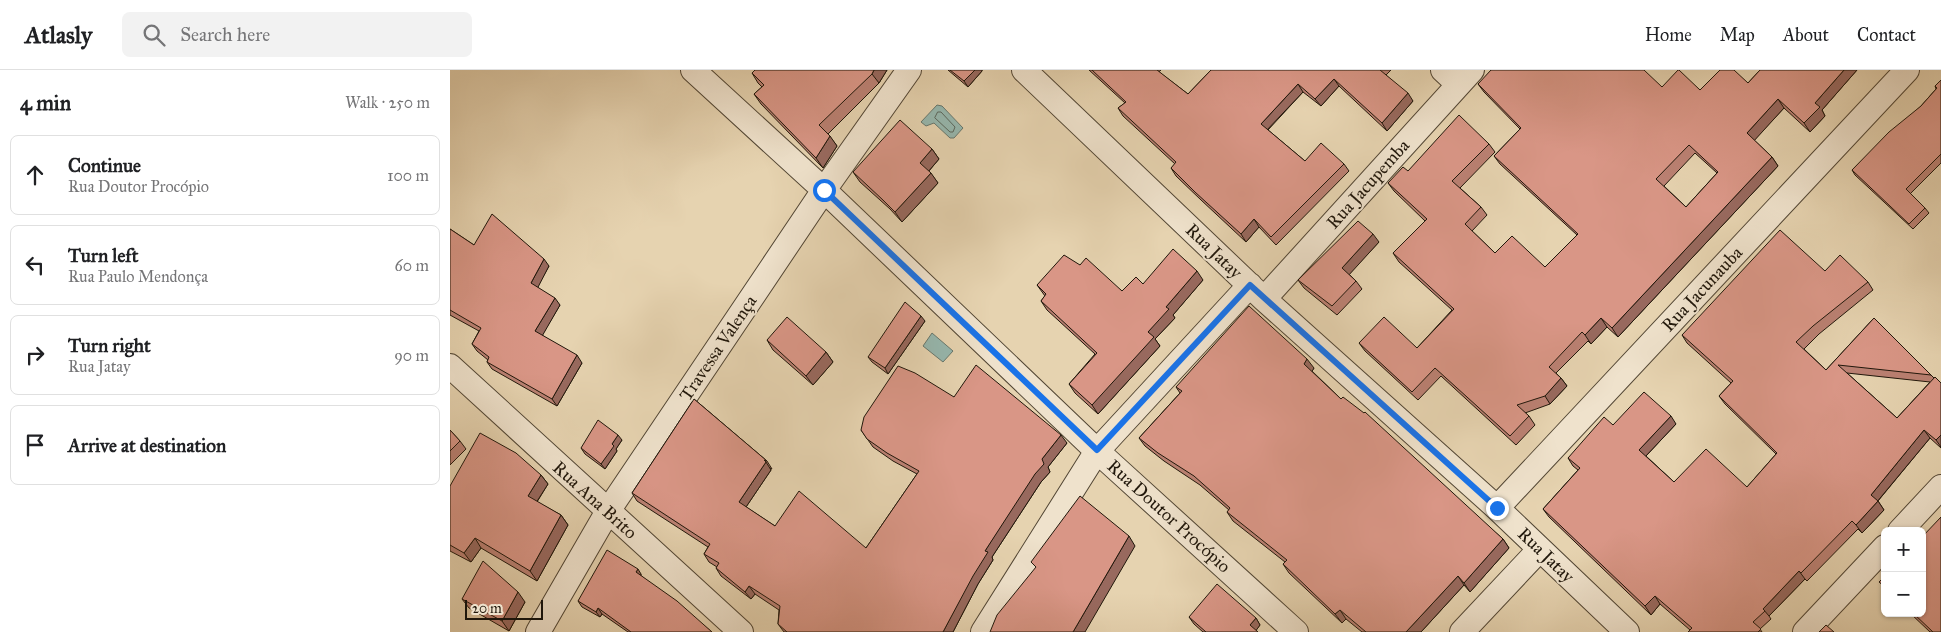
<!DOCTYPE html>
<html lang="en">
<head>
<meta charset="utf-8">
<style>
  :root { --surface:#fff; --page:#f2f2f2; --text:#202124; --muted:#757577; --line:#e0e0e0 }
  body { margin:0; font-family:"IM FELL Great Primer",serif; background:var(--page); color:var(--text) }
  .controls { position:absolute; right:15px; bottom:15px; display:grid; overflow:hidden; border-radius:8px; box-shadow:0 1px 4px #0004 }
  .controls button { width:45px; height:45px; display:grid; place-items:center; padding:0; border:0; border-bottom:1px solid var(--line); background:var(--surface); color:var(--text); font:25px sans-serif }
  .scale { position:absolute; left:15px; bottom:12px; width:78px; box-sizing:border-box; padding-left:5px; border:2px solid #20170b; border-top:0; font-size:14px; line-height:18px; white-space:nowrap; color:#20170b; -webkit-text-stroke:4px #efe2cc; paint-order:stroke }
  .stop { position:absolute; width:15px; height:15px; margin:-11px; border:4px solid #1a73e8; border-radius:50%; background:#fff }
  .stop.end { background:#1a73e8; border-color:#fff; box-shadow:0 1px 5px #0008 }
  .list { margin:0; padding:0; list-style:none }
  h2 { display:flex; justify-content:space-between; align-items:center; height:65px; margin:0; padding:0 20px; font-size:21px }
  h2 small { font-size:16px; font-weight:400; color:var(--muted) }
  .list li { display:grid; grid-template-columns:32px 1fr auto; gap:15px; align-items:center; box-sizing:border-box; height:80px; margin:0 10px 10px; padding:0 10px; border:1px solid var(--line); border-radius:8px }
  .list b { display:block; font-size:19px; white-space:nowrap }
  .list p { margin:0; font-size:16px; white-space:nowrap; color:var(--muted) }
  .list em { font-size:16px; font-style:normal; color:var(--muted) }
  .icon { flex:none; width:28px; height:28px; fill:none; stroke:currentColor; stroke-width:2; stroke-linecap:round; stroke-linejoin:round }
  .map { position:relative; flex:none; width:1491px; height:562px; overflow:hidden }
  header { display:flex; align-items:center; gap:30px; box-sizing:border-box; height:70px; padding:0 25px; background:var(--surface); border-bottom:1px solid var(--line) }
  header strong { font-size:24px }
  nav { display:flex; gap:28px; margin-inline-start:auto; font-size:18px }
  .search { width:350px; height:45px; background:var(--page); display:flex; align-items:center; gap:12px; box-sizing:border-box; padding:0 18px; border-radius:8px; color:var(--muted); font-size:19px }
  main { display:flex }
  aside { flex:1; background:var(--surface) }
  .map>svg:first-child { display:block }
  .water { fill:#96b7ae; stroke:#67776d }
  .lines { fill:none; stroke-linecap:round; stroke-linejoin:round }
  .shore { stroke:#5b675c; stroke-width:1 }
  .minor-casing { stroke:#524634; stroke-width:26 }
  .minor { stroke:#efe2cc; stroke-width:24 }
  .wall { fill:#bb8173; stroke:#20170b; fill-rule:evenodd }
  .shaded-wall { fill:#98695e; stroke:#20170b }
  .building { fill:#d99686; stroke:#20170b; fill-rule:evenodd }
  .route { stroke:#1a73e8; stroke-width:6 }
  .labels { text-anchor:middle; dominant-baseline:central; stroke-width:4; stroke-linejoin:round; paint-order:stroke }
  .street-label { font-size:18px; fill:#20170b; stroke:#efe2cc }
</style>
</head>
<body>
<header>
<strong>Atlasly</strong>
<div class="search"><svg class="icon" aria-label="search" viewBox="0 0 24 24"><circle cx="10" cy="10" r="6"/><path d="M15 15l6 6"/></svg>Search here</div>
<nav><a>Home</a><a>Map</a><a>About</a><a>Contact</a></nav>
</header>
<main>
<aside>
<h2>4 min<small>Walk · 250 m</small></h2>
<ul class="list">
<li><svg class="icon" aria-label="ahead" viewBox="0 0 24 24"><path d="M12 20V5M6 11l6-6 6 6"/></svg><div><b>Continue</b><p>Rua Doutor Procópio</p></div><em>100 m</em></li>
<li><svg class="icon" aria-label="left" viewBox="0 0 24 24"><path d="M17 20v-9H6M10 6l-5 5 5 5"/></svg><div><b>Turn left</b><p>Rua Paulo Mendonça</p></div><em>60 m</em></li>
<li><svg class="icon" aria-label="right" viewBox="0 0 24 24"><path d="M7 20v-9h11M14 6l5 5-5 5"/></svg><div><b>Turn right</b><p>Rua Jatay</p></div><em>90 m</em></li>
<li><svg class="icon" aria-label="arrive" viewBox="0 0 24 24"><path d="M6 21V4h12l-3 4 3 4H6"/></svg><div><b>Arrive at destination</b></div></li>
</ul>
</aside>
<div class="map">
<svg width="1491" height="562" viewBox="0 0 1491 562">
  <rect width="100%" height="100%" fill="#e6d3b0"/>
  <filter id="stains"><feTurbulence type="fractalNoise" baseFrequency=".004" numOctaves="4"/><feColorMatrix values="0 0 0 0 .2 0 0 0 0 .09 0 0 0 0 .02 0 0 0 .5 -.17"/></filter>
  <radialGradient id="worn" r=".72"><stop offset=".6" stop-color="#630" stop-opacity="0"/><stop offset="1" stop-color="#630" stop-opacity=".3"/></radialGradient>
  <!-- water -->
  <path class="water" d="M487,35L492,36L513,58L504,68H500L484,53L476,56L471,52Z
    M482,263L503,281L493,292L473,276Z"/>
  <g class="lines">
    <!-- shore -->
    <path class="shore" d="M488,42H491L505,57L503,62H500L485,48Z"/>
    <!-- minor casing -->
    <g class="minor-casing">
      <path id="minor" d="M243,0L374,120L647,381L846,562
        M574,0L814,229L1047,438L1177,562
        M993,0L1008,14
        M814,229L1022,0
        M0,296L291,562
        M1047,438L1457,0
        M1450,461L1491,417
        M88,562L158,441L374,120L459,0
        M533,562L647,381L800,215
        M1012,562L1090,479
        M1355,562L1435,477"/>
    </g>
    <!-- minor -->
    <use href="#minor" class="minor"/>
  </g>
  <!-- wall -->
  <path class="wall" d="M437,0L429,13L378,64L387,76L373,98L311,34L304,24L312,17L308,13L302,3Z
    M498,0H532V1L518,17Z
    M639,0H711L709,2L738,24L761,0H941L936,5L963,31L937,61L889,16L871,36L853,22L818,60L855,91L894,94L899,101L826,175L809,157L796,172L751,130L726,106L721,98L725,94L673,46L668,38L675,33Z
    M1310,0H1407L1372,40L1375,46L1360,62L1334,38L1304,70L1322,87L1328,96L1168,267L1157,257L1141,274L1138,271L1106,303L1111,308L1117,316L1100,334L1075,343L1079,346L1085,355L1066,375L991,306L968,330L915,281L909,273L967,278L1002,240L949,192L943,183L975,151L944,121L938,113L958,101L1039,74L1045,82L1010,118L1031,137L1037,145L1022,161L1045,183L1095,197L1127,165L1050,94L1044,86L1070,59L1034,22L1028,14L1212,17L1250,20L1298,13ZM1245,83L1267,103L1236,137L1214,116Z
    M1491,10V93L1460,124L1475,138L1479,143L1463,159L1405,105L1402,100L1471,36L1486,19L1485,16Z
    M482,79L489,89L479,101L488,113L452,152L440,139L410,112L403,102Z
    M0,159L24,175L99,196L87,217L110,235L92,265L132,293L107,336L42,299L37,292L38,290L27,281L22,274L29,261L0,245Z
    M929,172L899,204L906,211L912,219L887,245L854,218L848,210Z
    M630,195L672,221L693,214L753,210L723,245L725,248L705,269L710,276L648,344L625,323L619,314L645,284L597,240L591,231L595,226L587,215Z
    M1375,201L1418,212L1423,220L1369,264L1354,279L1376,300L1424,248L1484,308L1491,313V378L1480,368L1428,431L1434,440L1412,463L1408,459L1357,511L1355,509L1319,546L1321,549L1310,559L1312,562H1238L1240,560L1210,534L1201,545L1099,447L1093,439L1128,400L1123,396L1118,388L1163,355L1226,354L1196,386L1224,412L1297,417L1326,384L1275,334L1269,326L1281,313L1237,273L1232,265ZM1397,303L1480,312L1447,348Z
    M475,251L438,304L422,292L418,287Z
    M317,270L376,282L383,292L363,315L323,280Z
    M864,298L862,301L891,329L1053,469L1059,478L1020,522L1014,515L971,562H912L896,549L892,553L839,503L833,494L835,492L783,451L777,442L779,440L750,415L714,391L695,376L689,368L730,323L726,317Z
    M504,327L617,373L598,397L600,402L591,412L542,487L543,490L528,514L503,562H334L328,554L329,540L305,524L301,529L271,506L266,498L267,497L259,492L254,484L258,477L187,431L182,423L244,329L317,391L322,399L320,398L321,400L296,437L325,456L416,478L467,404L443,391L423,377L411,360Z
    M0,360L10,371L16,379L0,395Z
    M172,370L166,379L167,381L155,399L135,384L131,378Z
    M91,405L98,414L87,432L111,445L118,455L87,511L31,478L21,492L0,481V416Z
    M191,504V506L262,562H178L152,544L150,547L132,537L128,531Z
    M12,529L75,532L59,561L19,538Z
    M1460,543H1472L1491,562H1480Z
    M739,547L806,548L810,555L806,560L808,562H753L744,554Z"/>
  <!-- shaded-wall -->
  <path class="shaded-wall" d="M424,0H437L429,13L422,4Z
    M525,0H532V1L518,17L514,11Z
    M1394,0H1407L1372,40L1375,46L1360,62L1354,53L1365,33Z
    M884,9L889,16L871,36L865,29Z
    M848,14L853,22L816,61L811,54Z
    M958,23L963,31L937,61L932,53Z
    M1328,29L1334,38L1303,72L1297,63Z
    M380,66L387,76L373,98L366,88Z
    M482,79L489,89L477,103L470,93Z
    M1322,87L1328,96L1168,267L1162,258Z
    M481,103L488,113L452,152L445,142Z
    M804,149L809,157L796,172L791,164Z
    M923,164L929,172L898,206L892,198Z
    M94,189L99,196L86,221L81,213Z
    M747,201L753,210L723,245L725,248L705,269L710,276L648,344L642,335L698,262L716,237Z
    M105,228L110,235L91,268L85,261Z
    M471,246L475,251L438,304L435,298Z
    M1151,248L1157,257L1141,274L1135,265Z
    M376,282L383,292L363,315L356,306Z
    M127,285L132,293L107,336L102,329Z
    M857,289L864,298L861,303L854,294Z
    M1111,308L1117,316L1100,334L1095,326Z
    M1221,346L1226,354L1194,388L1189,380Z
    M1474,360L1480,368L1426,433L1421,425Z
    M168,365L172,370L166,379L167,381L155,399L151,394L162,374Z
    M611,365L617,373L598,397L600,402L591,412L542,487L543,490L528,514L503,562H493L535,481L592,389Z
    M1491,365V377L1486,370Z
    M316,392L321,400L294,440L289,432Z
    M91,405L98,414L84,436L78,426Z
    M1428,431L1434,440L1412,463L1406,455Z
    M111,445L118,455L87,511L80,501Z
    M679,466L685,476L635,562H623Z
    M25,468L31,478L21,492L14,483Z
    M1053,469L1059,478L1020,522L1014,513Z
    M188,499L191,504L190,507L186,502Z
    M1349,501L1355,509L1319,546L1313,539Z
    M1008,506L1014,515L971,562H956Z
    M299,516L305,524L301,529L295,522Z
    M68,522L75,532L59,561L52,551Z
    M1205,526L1210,534L1201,545L1195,536Z
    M148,538L152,544L150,547L146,542Z
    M890,540L896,549L892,553L885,544Z
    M806,548L810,555L805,562L800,555Z"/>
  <!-- building -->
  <path class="building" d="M305,0H424L422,4L369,55L380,66L366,88L304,24L314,15L302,3Z
    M500,0H525L514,11Z
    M642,0H707L738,24L761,0H930L958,23L932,53L884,9L865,29L848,14L811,54L855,91L871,73L894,94L821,167L804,149L791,164L745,122L721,98L726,92L668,38L676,32Z
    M1041,0H1194L1212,17L1228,0H1229L1250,20L1270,0H1284L1298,13L1310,0H1394L1365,33L1370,37L1354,53L1328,29L1297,63L1322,87L1162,258L1151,248L1135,265L1132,262L1099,297L1111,308L1095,326L1067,335L1079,346L1060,366L985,298L962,322L909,273L934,247L967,278L1004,239L943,183L977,149L938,113L953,97L958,101L1009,45L1039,74L1002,111L1031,137L1015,154L1045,183L1062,166L1095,197L1128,164L1044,86L1071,58L1028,14ZM1239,75L1268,102L1236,137L1206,109Z
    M1491,10V84L1456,119L1475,138L1459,154L1402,100L1439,62L1471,36L1487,18L1485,16Z
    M450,50L482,79L470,93L481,103L445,142L433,130L403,102Z
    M42,144L94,189L81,213L105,228L85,261L127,285L102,329L37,292L39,287L22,274L31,258L0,240V159L24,175Z
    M908,151L923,164L892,198L906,211L882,236L848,210Z
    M1330,160L1375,201L1390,185L1418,212L1363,256L1346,272L1376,300L1424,248L1481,305L1388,295L1447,348L1485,307L1491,313V365L1486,370L1474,360L1421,425L1428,431L1406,455L1402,451L1351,503L1349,501L1313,539L1315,541L1303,552L1311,559L1308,562H1238L1242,558L1205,526L1195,536L1093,439L1130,398L1118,388L1154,347L1163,355L1194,322L1221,346L1189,380L1224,412L1256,379L1297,417L1327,383L1269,326L1283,311L1232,265Z
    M723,179L747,201L716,237L719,239L698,262L704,267L642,335L619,314L647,283L591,231L596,224L587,215L614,185L630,195L636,188L672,221L686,207L693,214Z
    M455,232L471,246L435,298L418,287Z
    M799,236L857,289L854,294L891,329L893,327L914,343L915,342L1053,469L1014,513L1008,506L956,562H916L890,540L885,544L833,494L837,490L777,442L780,438L744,406L708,383L689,368L732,321L726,317Z
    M337,247L376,282L356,306L317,270Z
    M526,295L611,365L592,389L594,394L585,404L535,481L538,482L523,506L493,562H337L328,554L330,536L299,516L295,522L266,498L269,493L254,484L260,474L182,423L244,329L317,391L314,390L316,392L289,432L325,456L349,421L416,478L469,401L437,383L417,369L411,360L414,347L448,296L465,303L504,327Z
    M148,350L168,365L162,374L164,376L151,394L131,378Z
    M0,360L10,371L0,381Z
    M30,363L66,383L91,405L78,426L111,445L80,501L25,468L14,483L0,475V416Z
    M630,426L679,466L623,562H540L547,545L586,497L581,492Z
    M1491,447V562H1483L1463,543H1472V467Z
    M157,480L188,499L186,502L227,531L262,562H181L148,538L146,542L128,531Z
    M33,491L68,522L52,551L12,529Z
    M1435,506V517L1429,512Z
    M767,514L806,548L800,555L808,562H756L739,547Z
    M1376,555L1384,562H1369Z"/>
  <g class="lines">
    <!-- route -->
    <path class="route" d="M374,120L647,380L800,215L1047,438"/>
  </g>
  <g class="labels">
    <!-- street labels -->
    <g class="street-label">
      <text transform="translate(918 114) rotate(-48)">Rua Jacupemba</text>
      <text transform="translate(764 181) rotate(44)">Rua Jatay</text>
      <text transform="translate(1252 219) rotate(-47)">Rua Jacunauba</text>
      <text transform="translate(268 278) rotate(-56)">Travessa Valença</text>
      <text transform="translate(145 430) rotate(42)">Rua Ana Brito</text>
      <text transform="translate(719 446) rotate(42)">Rua Doutor Procópio</text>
      <text transform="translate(1096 485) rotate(44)">Rua Jatay</text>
    </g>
  </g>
  <rect width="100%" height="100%" filter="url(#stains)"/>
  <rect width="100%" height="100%" fill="url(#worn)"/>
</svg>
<div class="controls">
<button>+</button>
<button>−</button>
</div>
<div class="scale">20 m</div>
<div class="stop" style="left:374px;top:120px"></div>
<div class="stop end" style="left:1047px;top:438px"></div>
</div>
</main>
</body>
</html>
